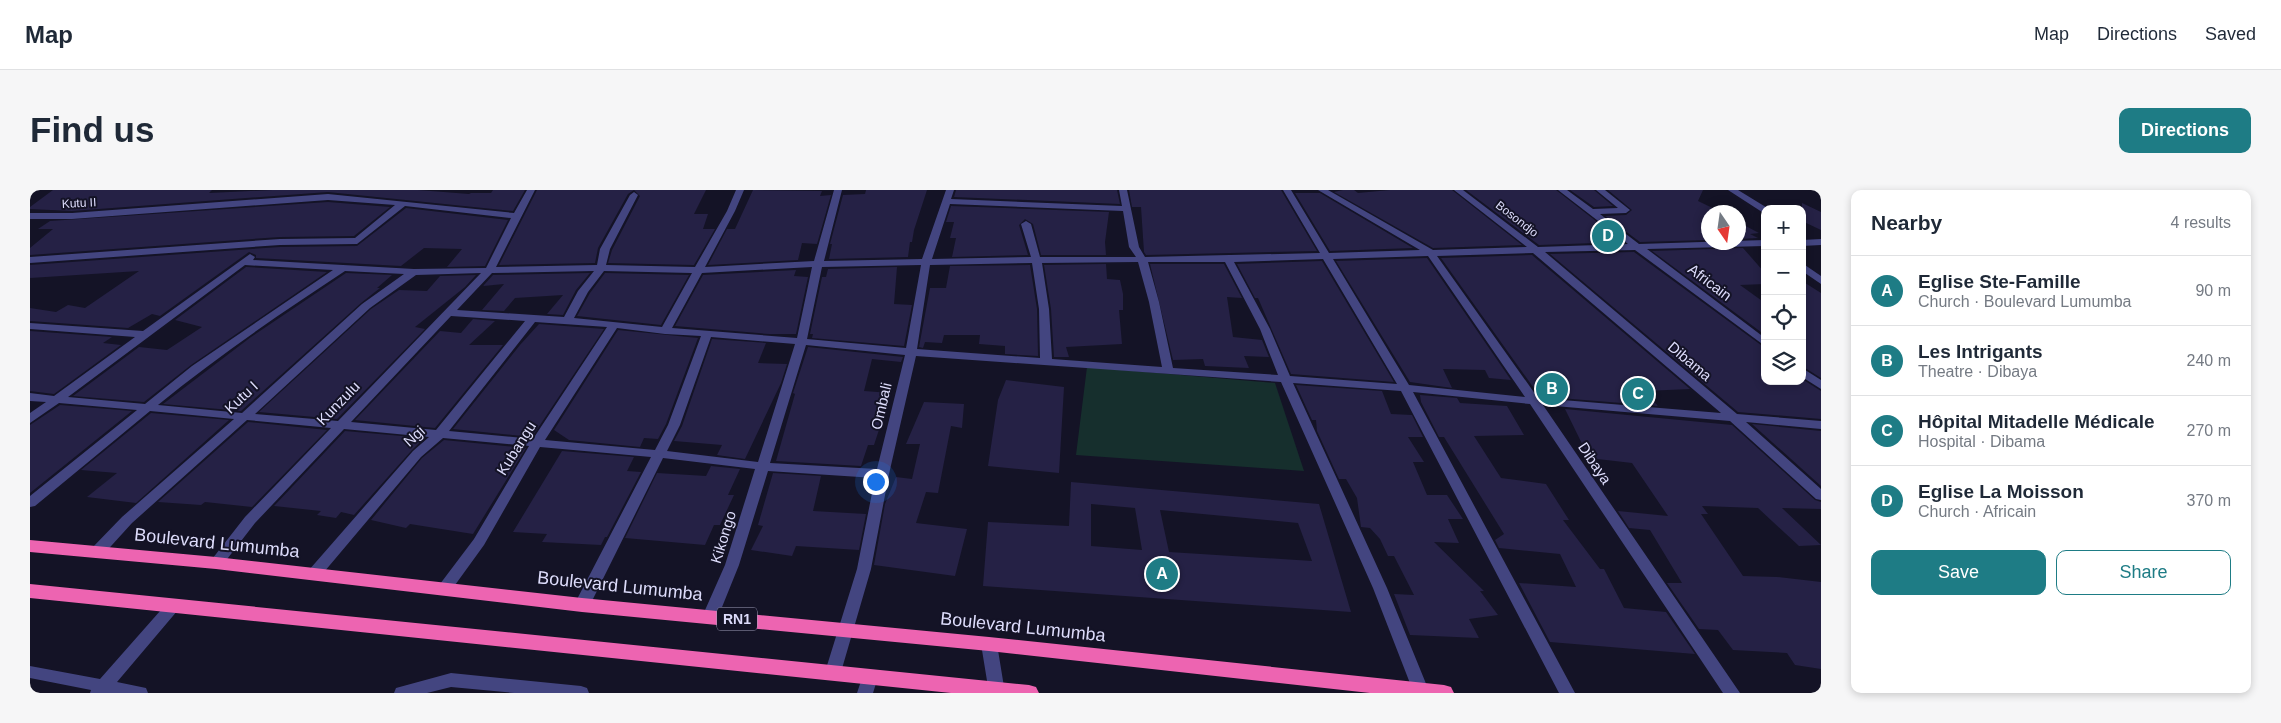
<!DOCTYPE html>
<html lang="en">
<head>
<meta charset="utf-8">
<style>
  :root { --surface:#fff; --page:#f6f6f7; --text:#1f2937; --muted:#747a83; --line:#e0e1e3; --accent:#1e7c85 }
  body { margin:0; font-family:Arial,sans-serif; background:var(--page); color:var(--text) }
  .controls { position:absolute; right:15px; top:15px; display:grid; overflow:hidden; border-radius:10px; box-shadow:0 2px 8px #0003 }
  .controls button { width:45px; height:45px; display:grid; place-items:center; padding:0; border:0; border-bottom:1px solid var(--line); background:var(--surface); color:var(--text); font:25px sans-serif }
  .compass { position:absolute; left:1671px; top:15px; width:45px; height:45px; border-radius:50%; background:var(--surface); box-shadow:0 2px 8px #0003; rotate:167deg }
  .you { position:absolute; left:845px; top:291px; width:18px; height:18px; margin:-12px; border:4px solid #fff; border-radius:50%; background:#1a73e8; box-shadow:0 0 0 8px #1a73e833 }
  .badge { display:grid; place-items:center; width:32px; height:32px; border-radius:50%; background:var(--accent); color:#fff; font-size:16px; font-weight:700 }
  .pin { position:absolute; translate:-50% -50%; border:2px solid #fff; box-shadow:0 1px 5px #0006 }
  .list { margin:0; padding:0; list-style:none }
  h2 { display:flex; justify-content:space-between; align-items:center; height:65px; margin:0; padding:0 20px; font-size:21px }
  h2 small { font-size:16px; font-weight:400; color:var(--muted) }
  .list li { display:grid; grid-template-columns:32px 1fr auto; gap:15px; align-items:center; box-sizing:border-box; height:70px; padding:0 20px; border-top:1px solid var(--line) }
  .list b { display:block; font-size:19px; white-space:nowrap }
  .list p { margin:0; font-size:16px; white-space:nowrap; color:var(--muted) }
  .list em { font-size:16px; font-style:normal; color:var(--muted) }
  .actions { display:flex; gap:10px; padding:15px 20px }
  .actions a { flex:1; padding:11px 0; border:1px solid var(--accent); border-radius:10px; text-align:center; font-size:18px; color:var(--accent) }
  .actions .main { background:var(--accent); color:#fff }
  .icon { flex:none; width:28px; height:28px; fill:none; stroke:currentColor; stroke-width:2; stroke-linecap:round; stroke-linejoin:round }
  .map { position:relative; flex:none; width:1791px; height:503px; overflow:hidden; border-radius:10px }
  header { display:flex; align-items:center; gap:30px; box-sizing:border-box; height:70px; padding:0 25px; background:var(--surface); border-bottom:1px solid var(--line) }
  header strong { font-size:24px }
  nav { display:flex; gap:28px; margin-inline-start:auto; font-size:18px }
  .intro { display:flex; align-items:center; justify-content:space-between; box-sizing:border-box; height:120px; padding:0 30px }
  h1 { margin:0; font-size:35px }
  .button { padding:12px 22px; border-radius:10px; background:var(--accent); color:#fff; font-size:18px; font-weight:700 }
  main { display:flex; gap:30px; padding:0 30px }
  aside { flex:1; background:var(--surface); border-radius:10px; box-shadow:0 2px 8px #0003 }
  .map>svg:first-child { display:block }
  .green { fill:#162f2d }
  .building { fill:#252145; fill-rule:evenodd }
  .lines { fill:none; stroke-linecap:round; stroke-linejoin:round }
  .minor { fill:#434580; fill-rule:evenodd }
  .highway { fill:#ed64b1; fill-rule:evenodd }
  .labels { text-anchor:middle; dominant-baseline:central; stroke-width:4; stroke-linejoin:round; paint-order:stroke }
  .far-street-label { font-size:12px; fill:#dddcfb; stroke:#141326 }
  .shield { fill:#141326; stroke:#a1a0bb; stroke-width:1 }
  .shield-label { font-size:14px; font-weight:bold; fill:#dddcfb }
  .street-label { font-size:15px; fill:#dddcfb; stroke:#141326 }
  .near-street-label { font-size:18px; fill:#dddcfb; stroke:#141326 }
</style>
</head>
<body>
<header>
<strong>Map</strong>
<nav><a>Map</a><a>Directions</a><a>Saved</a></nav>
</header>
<div class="intro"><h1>Find us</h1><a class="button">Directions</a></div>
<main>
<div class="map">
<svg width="1791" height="503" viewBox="0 0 1791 503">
  <rect width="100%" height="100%" fill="#141326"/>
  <!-- green -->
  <path class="green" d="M1057,177L1245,193L1274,281L1046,265Z"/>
  <!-- building -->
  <path class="building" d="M23,0H182L179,3L243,0H388L439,4L441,3H461L463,0H495L483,21L298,2L42,21L0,19V17Z
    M507,0H676L664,24H678L673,39H685L664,75L578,73L582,60L610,6L604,0L598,4L568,58L565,73L469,75Z
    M723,0L792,1L790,6L801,5L787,54L772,53L768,70L678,75L697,39H705Z
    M836,0H897L884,40L882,52H880L878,67L799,69L802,54H800L813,5L835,4Z
    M926,0H1087L1090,14L924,7Z
    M1099,0H1251L1287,61L1116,65L1114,62L1111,17H1102Z
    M1313,0H1324L1328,3L1360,0H1422L1492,55L1403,58L1304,2Z
    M1436,0H1526L1593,52L1509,55Z
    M1540,0H1564L1583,16L1564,17Z
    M1578,0H1673L1668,11L1691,22H1678V50L1610,52L1575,26L1596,25L1602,20Z
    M1265,3H1290L1383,58L1300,61Z
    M298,12L360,17L324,46L250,47L0,65V58L23,39H8L20,31Z
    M1772,13L1791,22V40L1772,31Z
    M921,16L1079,22L1075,52L1076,65H1011L1003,34L995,29L989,35L998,65L922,67L926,48H920L924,32H916Z
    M376,18L478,30L455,76L417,77L432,59L394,58L371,76L226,68V65L219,62L130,126L122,124L98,138L0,131V118L26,122L38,115L55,118L109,81L0,88V75L250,57L327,56Z
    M1708,32L1729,43L1720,44L1728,48L1708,49Z
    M1713,58L1735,83V94L1710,95L1735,113V145L1622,61Z
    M1604,62L1735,158V192L1772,191V189L1791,201V229L1708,222L1520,64Z
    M1502,65L1660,199L1615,201L1628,216L1530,208L1528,205L1508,204L1411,68Z
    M1397,68L1481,190L1459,188L1455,180L1413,179L1422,198L1380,192L1306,71Z
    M1292,71L1364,192L1261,184L1228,108H1225L1207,74Z
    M1076,74L1077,89L1090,90L1093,104V120H1089L1092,154L1036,157L1039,167H1024L1021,119L1014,75Z
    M1120,74H1194L1212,108L1197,107L1203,147L1232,150L1239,167L1214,166L1219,178L1175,176L1173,169L1143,170Z
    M1000,75L1007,119L1008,166L975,164V156L949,154L950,145H914L912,153L895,152L893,158L889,157L900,98H916L920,76Z
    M216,77L297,82L161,175L114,212L43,206L109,157L137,160L172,137L145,130Z
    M867,77L864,114L882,115L874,156L782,148L783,144H780L792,87H796L798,79Z
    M766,80L764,86L778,87L766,144H739L645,136L673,85Z
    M316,83L362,85L347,98H350L331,113L211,221L133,214L221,147Z
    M560,83L546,100L533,125L517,124L533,105L485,108L474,121L452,120L474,94L453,96L463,85Z
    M575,83L659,85L631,135L547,126L560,103Z
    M446,85L435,97L385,137L395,139L307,229L229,222L341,119L369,100L397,101L410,86Z
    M1772,91L1791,103V188L1772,176Z
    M443,129L465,131L439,155H473L405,238L325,230L410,141L431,143Z
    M509,134L574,139L502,247L423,239L490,155Z
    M588,140L668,148L636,234L628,249L614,248L610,257L539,250L524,240Z
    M0,141L82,147L73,153L91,155L24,204L0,201Z
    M682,149L736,153L728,173L757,174L751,193L715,269L687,265L692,255L644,251L652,236Z
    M778,157L873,167L871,172L842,169L834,201L861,203L844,255H838L831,276L746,271L765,204L763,203Z
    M976,190L1034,197L1029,283L958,276L968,210Z
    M1266,195L1352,201L1361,224L1382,225L1393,247H1378L1394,272H1383L1397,305H1417L1433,329H1418L1429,353L1404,352L1454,401H1450L1468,425L1439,429L1449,448L1380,445L1364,404L1384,405L1364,366H1358L1350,349L1340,338L1331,337L1327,308L1316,289H1309L1287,241L1286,230H1282Z
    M1390,205L1427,208L1430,213L1477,216L1494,245L1444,246L1471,288L1516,294L1539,330H1533L1570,379H1574L1594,418L1636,422L1665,464L1520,452L1489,393L1546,397L1530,364L1469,358L1465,350L1474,344L1414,247H1409L1391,212Z
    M894,212L934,214L932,238L921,236L908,303L896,302L886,333L937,339L925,386L844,375L855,314L866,287L882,289L890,254H876Z
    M30,215L102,221L0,303V235Z
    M1535,219L1702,235L1785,310L1791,312V319L1752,318L1791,355L1769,356L1728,318L1672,316L1678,324H1671L1713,386L1747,387L1791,392V479L1765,475L1757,463L1703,460L1688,440L1669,439L1637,393H1652L1620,340L1599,338L1588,321L1638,326L1602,273L1559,268Z
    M121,223L199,230L106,313L57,307L87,283L51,280Z
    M218,232L297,240L222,317L175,312L171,315L128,312Z
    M1722,234L1791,241V296Z
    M315,241L394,248L382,260L324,325L311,322L306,328L287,325L291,321L244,316Z
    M414,250L496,258L443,344L380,334L376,338L341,330L392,268Z
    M532,261L604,267L597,281L611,282L577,347H575L571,355L512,352L517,344L483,342Z
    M681,276L710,279L698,305H704L690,335H684L675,355L595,348L627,283L676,286Z
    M743,283L791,286L783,321L836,324L829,360L766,356L762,366L721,360L733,336L728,335Z
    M1041,292L1289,314L1321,422L953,396L958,332L1039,336ZM1061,314L1105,318L1112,360L1061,356ZM1130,320L1268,333L1282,371L1139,362Z"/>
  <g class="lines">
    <!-- minor -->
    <path class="minor" d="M497,0H505L466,77L567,75L570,59L600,5L604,2L608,5L580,59L576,75L665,77L697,21L706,0H714L705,21L675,77L784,71L804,0H812L794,71L892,69L916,0H924L921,9L1092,16L1089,0H1097L1109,57L1115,67L1290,63L1253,0H1261L1299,63L1390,60L1288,0H1298L1403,60L1497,57L1424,0H1433L1508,57L1598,54L1528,0H1537L1563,19L1588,18L1566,0H1575L1600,20L1596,23L1570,24L1609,54L1735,50V56L1617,59L1735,148V156L1605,60L1515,62L1707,224L1791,231V239L1716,232L1791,299V310L1786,309L1700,231L1513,215L1710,503H1693L1500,214L1383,202L1545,503H1529L1371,201L1263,193L1357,398L1399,501L1398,503H1384L1383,501L1343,398L1251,192L886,166L859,284L841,379L811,482L809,487L803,488L797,487L795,482L827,379L845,288L738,281L709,375L688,427L685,431L680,433L675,431L672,427L695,375L725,279L633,268L560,415L557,419L552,421L547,419L544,415L621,267L510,257L454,355L420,402L415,403L410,402L408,398L410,394L444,349L499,256L413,248L391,267L289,388H279L277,384L279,380L383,261L399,247L314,239L225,333L191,377H181L179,373L215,327L301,238L217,230L102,333L72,366H62L60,362L62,358L92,327L204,229L120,221L5,316L0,317V306L107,220L29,213L0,233V223L16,212L0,211V203L24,206L105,147L0,139V133L113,141L220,64L225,67L223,70L384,79L456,78L481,28L375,16L327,54L250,55L0,73V67L250,49L325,48L365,15L298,10L42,29H0V23H42L298,4L484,23ZM920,14L1093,21L1099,57L1106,67H1010L1001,34L996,31L991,34L1001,67L902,69ZM1503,63L1691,223L1508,208L1407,66ZM1398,66L1495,207L1379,195L1303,69ZM1293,69L1367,194L1260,186L1240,139L1204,72ZM1108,72L1119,112L1132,177L1022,169L1019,119L1012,73ZM1118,72H1195L1230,139L1248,185L1143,178L1129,112ZM1002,73L1009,119L1010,168L887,159L900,75ZM215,75L303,80L162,176L115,214L38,207ZM891,75L876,158L777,149L792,77ZM782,77L767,148L642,138L672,83ZM315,81L374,84L332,114L212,223L128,215C188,166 251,123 315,81ZM564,81L548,101L534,127L427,120L462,83ZM574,81L662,83L632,137L544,128L558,102ZM451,83L308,231L225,224L340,118L386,85ZM421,126L495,131L406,240L321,232ZM505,132L577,137L503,249L419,241ZM587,138L635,144L671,146L638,235L625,260L515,250ZM681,147L765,154L728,272L637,261L650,235ZM776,155L875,165L847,279L740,273Z
      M1698,0H1708L1739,19H1735V23L1732,22Z
      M1791,49V55L1772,56V50Z
      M1772,73L1791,86V94L1772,81Z
      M1772,178L1791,190V199L1772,187Z
      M143,410L148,412L151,416L148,420L87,492L116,498L118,503H60L61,500L0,488V476L70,489L138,412Z
      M959,448L965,450L967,454L975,503H959L951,454L953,450Z
      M840,480L846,482L848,487L843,503H827L834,482Z
      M421,483L551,496L557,498L559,503H484L421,497L397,503H364L366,498Z"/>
    <!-- highway -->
    <path class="highway" d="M0,350L186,367L552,408L959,447L1414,495L1421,497L1424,503H1340L959,461L552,422L186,379L0,362Z
      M0,394L999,495L1006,497L1009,503H921L0,408Z"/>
  </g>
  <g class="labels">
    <!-- far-street labels -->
    <g class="far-street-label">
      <text transform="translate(49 13) rotate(-3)">Kutu II</text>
      <text transform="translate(1487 29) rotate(38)">Bosondjo</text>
    </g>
    <!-- shield labels -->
    <rect class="shield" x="687" y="417.5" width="40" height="23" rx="4"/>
    <g class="shield-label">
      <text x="707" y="429">RN1</text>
    </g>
    <!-- street labels -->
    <g class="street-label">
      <text transform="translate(1680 92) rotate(37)">Africain</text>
      <text transform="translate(1660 171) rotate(40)">Dibama</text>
      <text transform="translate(211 207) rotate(-43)">Kutu I</text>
      <text transform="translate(308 213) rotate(-46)">Kunzulu</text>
      <text transform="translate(851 216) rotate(-77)">Ombali</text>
      <text transform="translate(384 246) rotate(-42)">Ngi</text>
      <text transform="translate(486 258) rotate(-58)">Kubangu</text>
      <text transform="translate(1565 273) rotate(56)">Dibaya</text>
      <text transform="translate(693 347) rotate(-73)">Kikongo</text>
    </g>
    <!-- near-street labels -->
    <g class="near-street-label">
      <text transform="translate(187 353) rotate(6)">Boulevard Lumumba</text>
      <text transform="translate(590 396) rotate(6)">Boulevard Lumumba</text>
      <text transform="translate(993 437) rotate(6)">Boulevard Lumumba</text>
    </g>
  </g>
</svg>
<div class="controls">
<button>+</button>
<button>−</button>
<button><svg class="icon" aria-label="locate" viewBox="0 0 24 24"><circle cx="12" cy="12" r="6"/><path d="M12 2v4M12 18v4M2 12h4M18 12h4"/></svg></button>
<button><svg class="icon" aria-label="layers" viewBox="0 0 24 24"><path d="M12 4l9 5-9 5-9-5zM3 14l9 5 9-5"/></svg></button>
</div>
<svg class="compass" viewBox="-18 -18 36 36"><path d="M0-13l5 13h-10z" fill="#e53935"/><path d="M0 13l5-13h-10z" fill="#747a83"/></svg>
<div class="you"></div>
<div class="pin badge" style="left:1132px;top:384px">A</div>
<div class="pin badge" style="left:1522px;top:199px">B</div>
<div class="pin badge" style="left:1608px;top:204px">C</div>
<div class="pin badge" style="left:1578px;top:46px">D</div>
</div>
<aside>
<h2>Nearby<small>4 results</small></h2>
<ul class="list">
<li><span class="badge">A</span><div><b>Eglise Ste-Famille</b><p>Church · Boulevard Lumumba</p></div><em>90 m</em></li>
<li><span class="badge">B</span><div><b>Les Intrigants</b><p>Theatre · Dibaya</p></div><em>240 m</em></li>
<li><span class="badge">C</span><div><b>Hôpital Mitadelle Médicale</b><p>Hospital · Dibama</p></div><em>270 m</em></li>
<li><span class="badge">D</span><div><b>Eglise La Moisson</b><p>Church · Africain</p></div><em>370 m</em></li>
</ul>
<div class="actions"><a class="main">Save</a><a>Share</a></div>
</aside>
</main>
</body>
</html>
